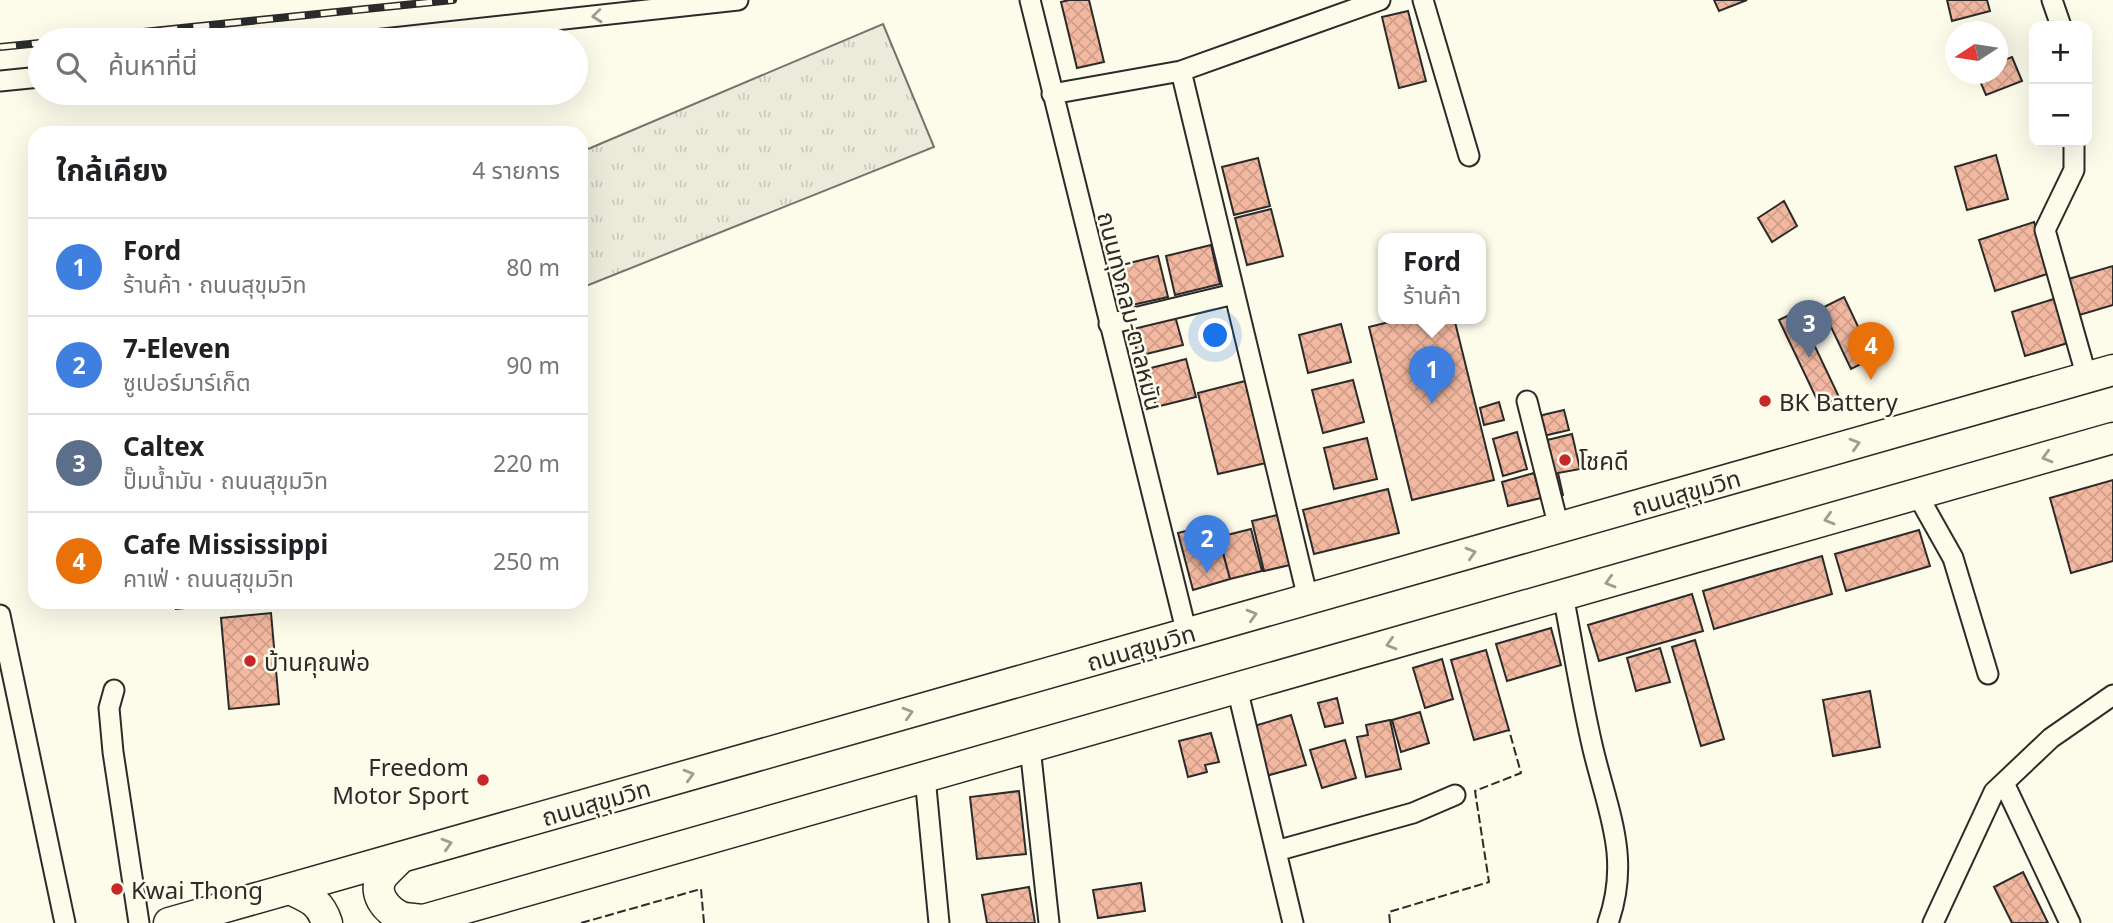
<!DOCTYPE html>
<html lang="th">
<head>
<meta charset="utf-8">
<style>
  :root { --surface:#fff; --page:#f2f2f2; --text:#202124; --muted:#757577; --line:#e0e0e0; --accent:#2563eb }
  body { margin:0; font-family:"Noto Sans","Noto Sans Thai",sans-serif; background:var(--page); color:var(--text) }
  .controls { position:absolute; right:21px; top:21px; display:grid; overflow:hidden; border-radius:14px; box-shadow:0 7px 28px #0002 }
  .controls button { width:63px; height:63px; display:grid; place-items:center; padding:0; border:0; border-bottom:2px solid var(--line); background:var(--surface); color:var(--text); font:35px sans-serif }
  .compass { position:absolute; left:1945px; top:21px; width:63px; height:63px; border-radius:50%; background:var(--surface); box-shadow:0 7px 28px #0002; rotate:258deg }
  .you { position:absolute; left:1216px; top:336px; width:24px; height:24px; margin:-18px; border:5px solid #fff; border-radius:50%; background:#1a73e8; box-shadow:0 0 0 10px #1a73e833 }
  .badge { display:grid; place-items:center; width:46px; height:46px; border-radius:50%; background:var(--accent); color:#fff; font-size:23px; font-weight:700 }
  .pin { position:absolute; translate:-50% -58px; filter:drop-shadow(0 2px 4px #0008) }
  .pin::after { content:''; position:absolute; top:37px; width:24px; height:21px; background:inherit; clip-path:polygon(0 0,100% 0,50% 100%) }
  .popup { position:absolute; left:1378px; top:233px; width:108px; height:91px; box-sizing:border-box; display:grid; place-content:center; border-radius:14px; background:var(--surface); filter:drop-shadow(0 2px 5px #0005); font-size:23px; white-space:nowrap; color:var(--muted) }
  .popup b { font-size:26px; color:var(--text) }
  .popup::after { content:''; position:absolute; left:50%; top:100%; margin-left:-14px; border:14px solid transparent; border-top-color:var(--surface) }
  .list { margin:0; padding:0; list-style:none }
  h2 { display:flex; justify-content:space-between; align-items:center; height:91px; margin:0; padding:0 28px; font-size:30px }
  h2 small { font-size:23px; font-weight:400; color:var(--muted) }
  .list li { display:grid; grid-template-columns:46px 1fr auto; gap:21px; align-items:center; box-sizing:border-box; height:98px; padding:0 28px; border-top:2px solid var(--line) }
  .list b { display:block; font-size:26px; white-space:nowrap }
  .list p { margin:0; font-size:23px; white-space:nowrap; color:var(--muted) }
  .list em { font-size:23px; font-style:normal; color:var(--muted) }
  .icon { flex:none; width:38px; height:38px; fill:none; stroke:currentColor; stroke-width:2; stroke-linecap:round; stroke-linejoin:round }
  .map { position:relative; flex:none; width:2113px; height:923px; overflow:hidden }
  .search { position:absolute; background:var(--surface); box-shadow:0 7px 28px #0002; left:28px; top:28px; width:560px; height:77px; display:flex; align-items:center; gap:18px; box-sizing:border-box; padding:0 24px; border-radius:38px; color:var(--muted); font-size:26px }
  .panel { position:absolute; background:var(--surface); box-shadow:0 7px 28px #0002; left:28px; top:126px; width:560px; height:483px; border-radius:21px }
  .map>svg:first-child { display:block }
  .grass { fill:url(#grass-tufts); stroke:#74746e; stroke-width:2 }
  .building { fill:url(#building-cross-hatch); stroke:#2b2b2b; stroke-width:2 }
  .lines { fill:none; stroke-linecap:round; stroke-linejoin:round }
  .minor-casing { stroke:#2b2b2b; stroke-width:23 }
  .highway-casing { stroke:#2b2b2b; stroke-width:33 }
  .minor { stroke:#fdfbea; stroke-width:19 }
  .highway { stroke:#fdfbea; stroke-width:30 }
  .rail-casing { stroke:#2b2b2b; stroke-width:8 }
  .rail { stroke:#fdfbea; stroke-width:5; stroke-dasharray:16; stroke-linecap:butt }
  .fence { stroke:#2b2b2b; stroke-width:2; stroke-dasharray:9 3.5; stroke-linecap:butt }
  .oneway { stroke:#9e9d94 }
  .poi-dot { fill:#c62828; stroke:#fdfbea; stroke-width:2.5 }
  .labels { text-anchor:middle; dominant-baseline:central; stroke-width:5; stroke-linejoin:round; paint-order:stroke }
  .street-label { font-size:24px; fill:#2b2b2b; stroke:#fdfbea }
  .poi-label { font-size:24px; fill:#2b2b2b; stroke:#fdfbea; text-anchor:start }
</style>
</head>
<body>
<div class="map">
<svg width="2113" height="923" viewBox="0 0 2113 923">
  <defs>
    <pattern id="grass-tufts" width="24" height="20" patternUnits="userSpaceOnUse" patternTransform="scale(1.75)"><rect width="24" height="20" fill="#ecebdb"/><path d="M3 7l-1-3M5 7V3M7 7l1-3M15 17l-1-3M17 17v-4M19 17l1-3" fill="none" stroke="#cbcabc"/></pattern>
    <pattern id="building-cross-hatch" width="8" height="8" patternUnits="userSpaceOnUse" patternTransform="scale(1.75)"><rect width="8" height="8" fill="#f2b8a0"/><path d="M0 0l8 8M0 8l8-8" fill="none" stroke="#d09e8a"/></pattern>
  </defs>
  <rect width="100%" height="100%" fill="#fdfbea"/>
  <!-- grass -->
  <path class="grass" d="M883,24L934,147L581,288V152Z"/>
  <!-- building -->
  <path class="building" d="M1069,0H1089L1104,62L1077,68L1061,2Z
    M1714,0H1747L1719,11Z
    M1947,0H1987L1990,11L1952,21Z
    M1408,11L1426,81L1399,88L1382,17Z
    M2012,57L2022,81L1986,95L1977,74H1997V63Z
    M1996,155L2008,199L1967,210L1955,167Z
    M1258,158L1270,206L1234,215L1222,167Z
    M1784,201L1797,226L1772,242L1758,218Z
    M1271,209L1283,256L1247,265L1235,218Z
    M2034,222L2050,273L1995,291L1979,240Z
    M1211,245L1220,284L1175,295L1166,256Z
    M1158,256L1168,297L1123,307L1113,267Z
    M2113,266V305L2076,316L2065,280Z
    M1844,297L1873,358L1851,369L1822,308Z
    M2057,298L2071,342L2025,356L2012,312Z
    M1798,311L1839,397L1820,406L1779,320Z
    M1175,316L1183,345L1138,356L1131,327Z
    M1405,318H1454L1494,480L1412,500L1369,327Z
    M1341,324L1351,362L1308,373L1299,335Z
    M1186,359L1196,397L1156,407L1147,369Z
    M1353,380L1364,422L1323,433L1312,390Z
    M1245,381L1266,463L1218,474L1198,393Z
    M1499,402L1504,420L1484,425L1480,408Z
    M1564,410L1569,430L1539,437L1534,417Z
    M1517,432L1527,469L1503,476L1493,439Z
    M1572,434L1580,469L1558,473L1563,495L1552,497L1539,442Z
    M1367,438L1377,479L1334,489L1324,448Z
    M1534,473L1541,498L1508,506L1502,482Z
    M2113,480V561L2071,573L2050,498Z
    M1388,489L1399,533L1314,554L1303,510Z
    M1277,515L1290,565L1264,571L1252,521Z
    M1215,524L1230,579L1193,590L1178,533Z
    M1251,529L1262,571L1230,579L1219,537Z
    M1919,530L1930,566L1846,591L1835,554Z
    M1822,556L1832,594L1714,629L1703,591Z
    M1692,594L1703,631L1599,661L1588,625Z
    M176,602H244L176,609Z
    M271,613L279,704L229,709L221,618Z
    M1551,628L1561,665L1507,681L1496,644Z
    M1695,640L1724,739L1701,746L1672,647Z
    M1660,648L1670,682L1636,691L1627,658Z
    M1486,650L1509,730L1474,740L1451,660Z
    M1442,659L1453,699L1425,708L1413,668Z
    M1870,691L1880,747L1833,756L1823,700Z
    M1337,698L1343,723L1325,727L1318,703Z
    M1420,712L1429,743L1401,752L1392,720Z
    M1291,715L1306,765L1266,776L1251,727Z
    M1390,720L1401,769L1366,777L1357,737L1368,735L1366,725Z
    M1211,733L1219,762L1205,765L1207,772L1188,777L1179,741Z
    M1345,740L1356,778L1322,788L1310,750Z
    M1019,791L1026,854L977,859L970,797Z
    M2023,872L2048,923H2012L1994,887Z
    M1141,883L1145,911L1098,918L1093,890Z
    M1029,887L1035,923H987L982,895Z"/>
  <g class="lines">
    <!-- minor casing -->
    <g class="minor-casing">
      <path id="minor" d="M1030,0L1187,634
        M1423,0L1469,156
        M2052,0L2061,26
        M374,40L738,0
        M1181,71L1308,599
        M0,81L40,77
        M1052,94L1181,71L1380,0
        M2074,142V170L2045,230L2087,378
        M1109,324L1234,294
        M1527,401L1559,528
        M1917,494L1953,558L1988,674
        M1563,595C1573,646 1581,698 1593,749C1608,812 1631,858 1608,923
        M0,615L65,923
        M1237,688L1293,923
        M114,690L109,708L113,752L139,923
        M1030,747L1049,923
        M925,777L939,923
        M2004,783L2070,923
        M1276,851L1413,813L1455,795
        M1933,923L1994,792L2051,738L2113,695"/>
    </g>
    <!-- highway casing -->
    <g class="highway-casing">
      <path id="highway" d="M401,857C395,864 387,870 382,877C372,893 386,910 401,917C407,919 416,919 423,920
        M290,889C309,898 320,901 327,923
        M169,923L2113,370
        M413,923L2113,438"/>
    </g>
    <!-- minor -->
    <use href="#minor" class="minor"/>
    <!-- highway -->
    <use href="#highway" class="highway"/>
    <!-- rail casing -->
    <g class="rail-casing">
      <path id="rail" d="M66,40L453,0
        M0,47L40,43"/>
    </g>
    <!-- rail -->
    <use href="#rail" class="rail"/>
    <!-- fence -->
    <path class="fence" d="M581,923L701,889L704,923
      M1390,923L1389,912L1489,882L1475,791L1521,773L1509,730"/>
  </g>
  <!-- one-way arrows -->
  <defs><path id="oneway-chevron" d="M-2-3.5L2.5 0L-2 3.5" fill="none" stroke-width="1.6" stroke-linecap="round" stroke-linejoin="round" transform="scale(1.75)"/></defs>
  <g class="oneway">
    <use href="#oneway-chevron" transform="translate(597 16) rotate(174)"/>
    <use href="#oneway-chevron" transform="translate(1855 444) rotate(-16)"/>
    <use href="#oneway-chevron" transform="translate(2047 457) rotate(164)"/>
    <use href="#oneway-chevron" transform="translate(1829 519) rotate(164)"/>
    <use href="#oneway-chevron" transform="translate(1471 553) rotate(-16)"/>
    <use href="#oneway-chevron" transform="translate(1610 582) rotate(164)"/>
    <use href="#oneway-chevron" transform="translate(1252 615) rotate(-16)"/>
    <use href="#oneway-chevron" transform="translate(1391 644) rotate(164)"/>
    <use href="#oneway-chevron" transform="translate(908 713) rotate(-16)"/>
    <use href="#oneway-chevron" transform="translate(689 775) rotate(-16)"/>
    <use href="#oneway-chevron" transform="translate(447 844) rotate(-16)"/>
  </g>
  <!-- markers -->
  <g class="poi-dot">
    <circle cx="1765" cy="401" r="7"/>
    <circle cx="1565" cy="460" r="7"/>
    <circle cx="250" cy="661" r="7"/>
    <circle cx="483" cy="780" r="7"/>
    <circle cx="117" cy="889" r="7"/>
  </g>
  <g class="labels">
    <!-- street labels -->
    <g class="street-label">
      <text transform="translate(1131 311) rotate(76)">ถนนทุ่งกลม-ตาลหมัน</text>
      <text transform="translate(1686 492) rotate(-16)">ถนนสุขุมวิท</text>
      <text transform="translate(1141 647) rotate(-16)">ถนนสุขุมวิท</text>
      <text transform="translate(596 802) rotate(-16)">ถนนสุขุมวิท</text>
    </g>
    <!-- poi labels -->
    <g class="poi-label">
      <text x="1779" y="401">BK Battery</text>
      <text x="1579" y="460">โชคดี</text>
      <text x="264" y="661">บ้านคุณพ่อ</text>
      <text x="469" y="766" text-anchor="end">Freedom<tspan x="469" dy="28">Motor Sport</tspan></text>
      <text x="131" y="889">Kwai Thong</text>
    </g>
  </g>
</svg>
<div class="controls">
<button>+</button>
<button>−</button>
</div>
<svg class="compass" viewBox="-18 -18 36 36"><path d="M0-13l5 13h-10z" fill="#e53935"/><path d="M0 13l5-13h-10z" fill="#757577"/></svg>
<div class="you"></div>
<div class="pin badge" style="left:1432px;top:404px;background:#3f7fe0">1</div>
<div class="popup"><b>Ford</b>ร้านค้า</div>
<div class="pin badge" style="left:1207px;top:573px;background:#3f7fe0">2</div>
<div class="pin badge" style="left:1809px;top:358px;background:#5c6f8a">3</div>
<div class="pin badge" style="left:1871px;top:380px;background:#e8710a">4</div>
<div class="search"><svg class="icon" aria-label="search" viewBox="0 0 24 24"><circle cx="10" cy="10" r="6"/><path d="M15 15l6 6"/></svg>ค้นหาที่นี่</div>
<section class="panel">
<h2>ใกล้เคียง<small>4 รายการ</small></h2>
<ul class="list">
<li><span class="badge" style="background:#3f7fe0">1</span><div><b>Ford</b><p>ร้านค้า · ถนนสุขุมวิท</p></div><em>80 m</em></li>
<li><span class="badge" style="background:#3f7fe0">2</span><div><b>7-Eleven</b><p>ซูเปอร์มาร์เก็ต</p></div><em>90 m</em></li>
<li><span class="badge" style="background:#5c6f8a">3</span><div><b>Caltex</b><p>ปั๊มน้ำมัน · ถนนสุขุมวิท</p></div><em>220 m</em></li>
<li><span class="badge" style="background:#e8710a">4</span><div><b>Cafe Mississippi</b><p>คาเฟ่ · ถนนสุขุมวิท</p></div><em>250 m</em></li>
</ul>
</section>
</div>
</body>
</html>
